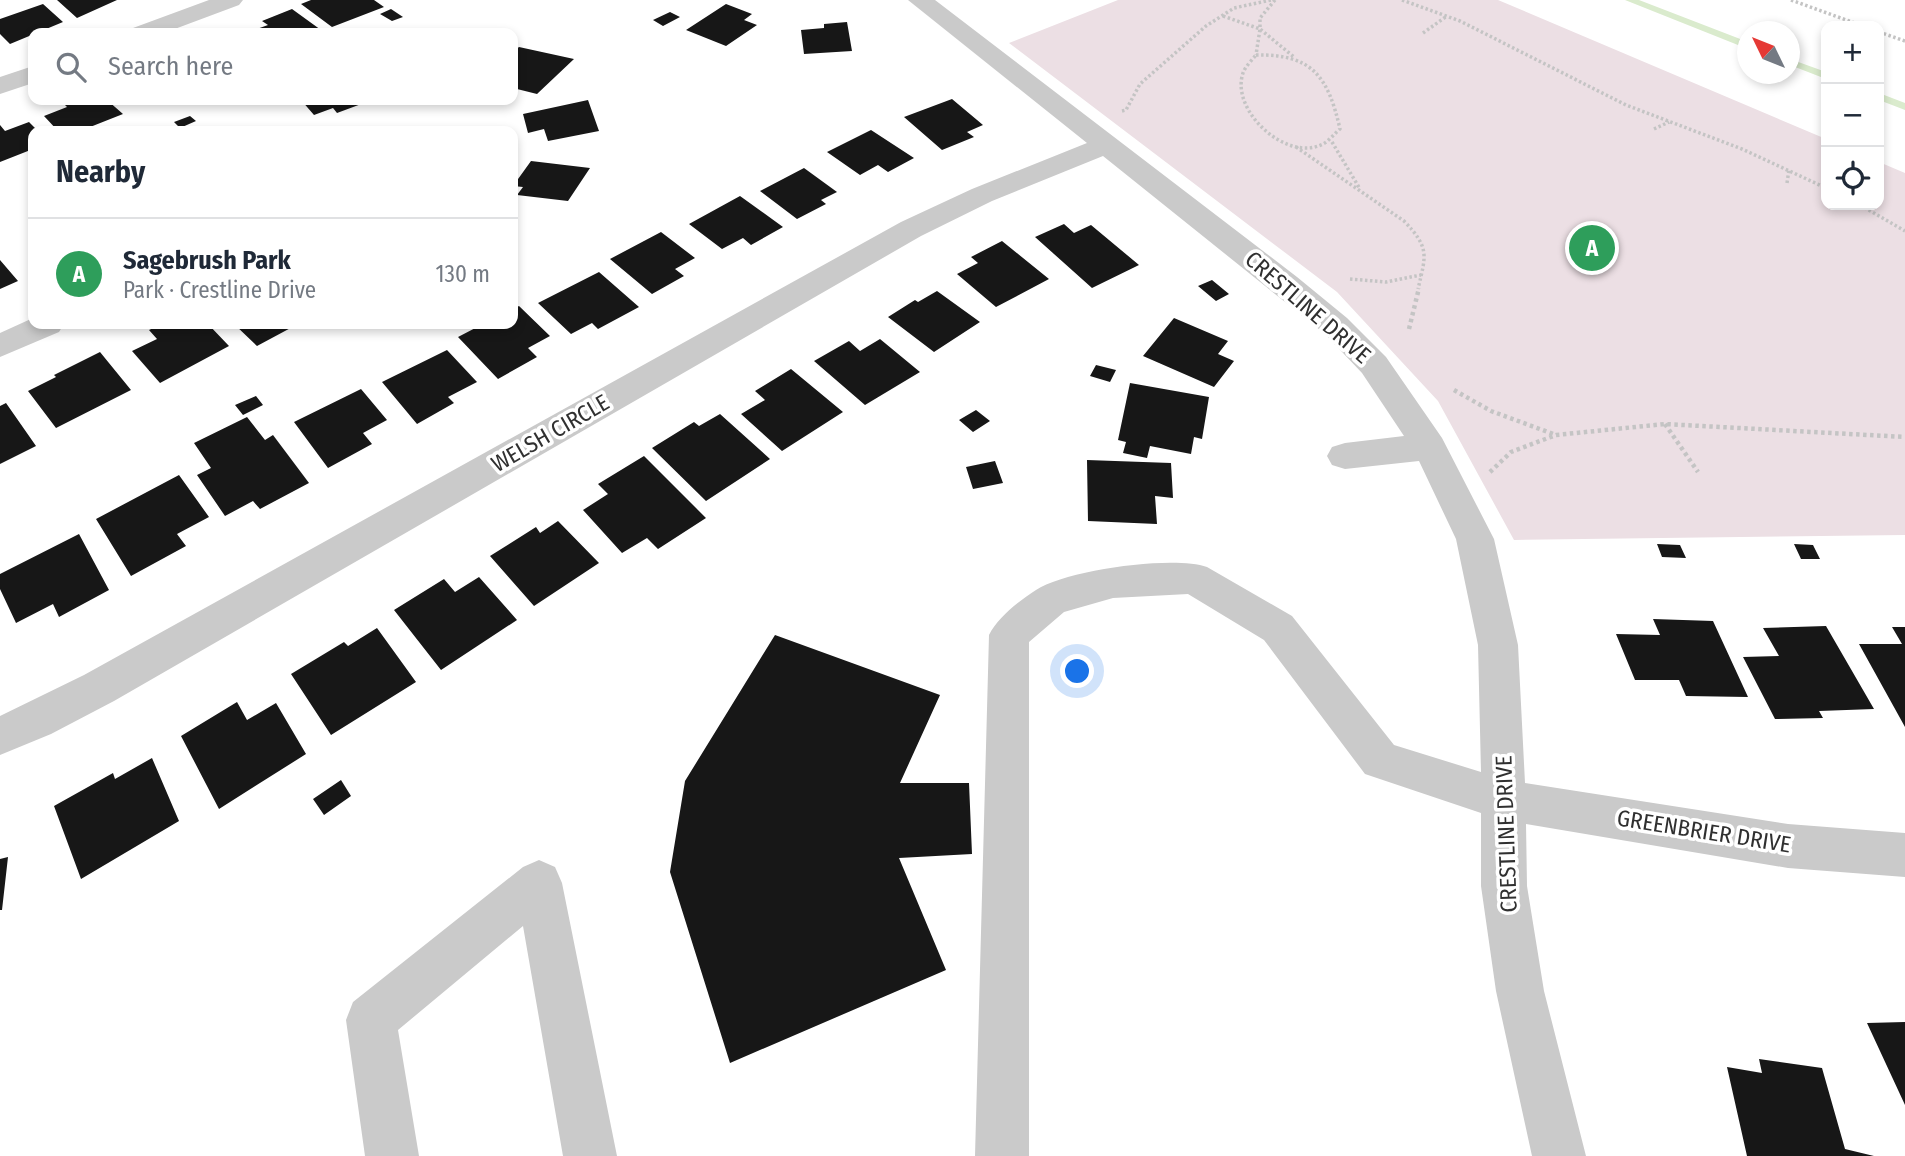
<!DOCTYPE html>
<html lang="en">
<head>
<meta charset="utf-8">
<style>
  :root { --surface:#fff; --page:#f6f6f7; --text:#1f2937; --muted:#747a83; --line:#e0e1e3; --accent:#0f766e }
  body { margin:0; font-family:"Fira Sans Condensed",sans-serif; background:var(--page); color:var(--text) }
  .controls { position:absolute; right:21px; top:21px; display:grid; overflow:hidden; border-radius:14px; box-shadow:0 4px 10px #0003 }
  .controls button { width:63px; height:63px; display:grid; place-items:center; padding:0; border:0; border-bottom:2px solid var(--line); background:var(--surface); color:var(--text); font:35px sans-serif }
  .compass { position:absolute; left:1737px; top:21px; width:63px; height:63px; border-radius:50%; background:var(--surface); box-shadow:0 4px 10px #0003; rotate:313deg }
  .you { position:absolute; left:1078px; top:672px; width:24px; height:24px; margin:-18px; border:5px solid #fff; border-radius:50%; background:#1a73e8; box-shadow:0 0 0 10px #1a73e833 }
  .badge { display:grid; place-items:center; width:46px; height:46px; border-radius:50%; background:var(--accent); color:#fff; font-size:23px; font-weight:700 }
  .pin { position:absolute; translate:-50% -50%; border:4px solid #fff; box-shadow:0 2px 7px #0006 }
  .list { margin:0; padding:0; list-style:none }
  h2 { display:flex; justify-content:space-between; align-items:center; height:91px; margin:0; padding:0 28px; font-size:30px }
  h2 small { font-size:23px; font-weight:400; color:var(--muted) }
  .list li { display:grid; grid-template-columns:46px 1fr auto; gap:21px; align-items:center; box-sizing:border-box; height:112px; padding:0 28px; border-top:2px solid var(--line) }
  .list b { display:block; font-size:26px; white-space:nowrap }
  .list p { margin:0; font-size:23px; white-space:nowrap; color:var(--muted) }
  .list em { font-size:23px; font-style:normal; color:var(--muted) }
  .icon { flex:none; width:38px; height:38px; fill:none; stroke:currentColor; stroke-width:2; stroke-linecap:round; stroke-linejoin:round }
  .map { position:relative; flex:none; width:1905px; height:1156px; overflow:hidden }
  .search { position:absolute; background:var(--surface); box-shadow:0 4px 10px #0003; left:28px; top:28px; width:490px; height:77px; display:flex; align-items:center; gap:18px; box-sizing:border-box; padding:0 24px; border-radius:14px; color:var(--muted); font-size:26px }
  .panel { position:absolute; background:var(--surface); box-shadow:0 4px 10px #0003; left:28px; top:126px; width:490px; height:203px; border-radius:14px }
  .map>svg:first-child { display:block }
  .green { fill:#ecdfe4 }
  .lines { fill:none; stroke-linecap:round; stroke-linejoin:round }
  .stream { fill:#daebcd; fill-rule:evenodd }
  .building { fill:#171717 }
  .path-far1 { stroke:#c4c4c4; stroke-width:3.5; stroke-dasharray:2.5 2.5; stroke-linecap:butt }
  .path { stroke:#c4c4c4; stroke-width:4.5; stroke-dasharray:3.5 3.5; stroke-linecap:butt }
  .minor { fill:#cacaca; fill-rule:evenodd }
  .labels { text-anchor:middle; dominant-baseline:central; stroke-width:7; stroke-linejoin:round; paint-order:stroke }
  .street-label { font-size:23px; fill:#303030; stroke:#fff }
</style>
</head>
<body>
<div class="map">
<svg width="1905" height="1156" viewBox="0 0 1905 1156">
  <rect width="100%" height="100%" fill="#fff"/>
  <!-- green -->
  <path class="green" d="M1118,0H1498L1826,139V205H1879V162L1905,173V535L1514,540L1438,401L1337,292L1009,43Z"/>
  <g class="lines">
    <!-- stream -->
    <path class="stream" d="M1625,0H1639L1748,42V49Z
      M1790,59L1826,72V79L1790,65Z
      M1879,93L1905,103V110L1879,100Z"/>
  </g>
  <!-- building -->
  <path class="building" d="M57,0H117L77,18Z
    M311,0H374L384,7L332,27L301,4Z
    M43,4L63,22L10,44L0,34V19Z
    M726,4L752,14L744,20L757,25L726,46L686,30Z
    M292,9L321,30L313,33H246L268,25L262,21Z
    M391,9L403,17L392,21L380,14Z
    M670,12L680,17L663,26L653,20Z
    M847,22L852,51L804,54L801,30L824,28V24Z
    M519,47L574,59L537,94L513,88V52Z
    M952,99L983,125L967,132L974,137L942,150L904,117Z
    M71,100H107L123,114L80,131H58L44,116L67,107L63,103Z
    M301,100H372L337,113L333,108L314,115Z
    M588,100L599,131L548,141L544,129L528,133L523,114Z
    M190,116L196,121L180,128L174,122Z
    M29,122L38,131H33V149L0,162V125L5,131Z
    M871,130L914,158L888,172L878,165L860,175L827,152Z
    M531,161L590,168L568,201L517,195L523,187L513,186Z
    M804,168L837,192L821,200L826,204L797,219L760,191Z
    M740,196L783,227L751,245L743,238L722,249L689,224Z
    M1064,224L1074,233L1091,225L1139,265L1092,288L1035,237Z
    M661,232L695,258L675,269L684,276L652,294L610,259Z
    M1002,241L1049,279L996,307L957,274L978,263L971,257Z
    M0,260L18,281L0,289Z
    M599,272L639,307L598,329L592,323L571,334L538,303Z
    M1212,280L1229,294L1216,301L1198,286Z
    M937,291L980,322L934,352L888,317L915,300L918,302Z
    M519,306L550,336L528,348L537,357L498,379L458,337L483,324H513V309Z
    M1174,318L1228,341L1218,354L1234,361L1214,387L1143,356Z
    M162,324H208L229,346L160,383L132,351L157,339L149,330Z
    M234,324H298L257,346Z
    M880,339L920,372L865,405L814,361L849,341L860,351Z
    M447,350L477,382L448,397L454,403L417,424L382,382Z
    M100,352L131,390L56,428L28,391L56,377L54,375Z
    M1096,365L1116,370L1110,382L1090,376Z
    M791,369L843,412L782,451L741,414L765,400L755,391Z
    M1130,383L1209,397L1202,439L1194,437L1191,454L1150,446L1147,458L1123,453L1126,442L1118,440Z
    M361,389L387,420L363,433L372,444L328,468L294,422Z
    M256,396L263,405L243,415L235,405Z
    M6,403L36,446L0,464V406Z
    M976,410L990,421L973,432L959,420Z
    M720,414L770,459L706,501L652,448L694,422L699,426Z
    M247,417L265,440L273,435L309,483L260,509L253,501L225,516L197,475L211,468L194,443Z
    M644,456L706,518L658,549L647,538L622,553L583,510L608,494L598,484Z
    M1087,460L1171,463L1173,498L1155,496L1157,524L1088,521Z
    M995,461L1003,483L973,489L966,467Z
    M179,475L209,517L177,534L186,546L131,576L96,519Z
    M558,521L599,563L534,606L490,556L536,527L540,533Z
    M79,534L109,590L59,617L53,604L16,623L0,589V574Z
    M1657,544L1680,545L1686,558L1662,557Z
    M1794,544L1813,545L1820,559H1801Z
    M479,577L517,620L441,670L394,610L444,579L455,592Z
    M1653,619L1713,621L1748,697L1686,696L1679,680H1635L1616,634L1660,635Z
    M1826,626L1874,709L1819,711L1823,718L1775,719L1743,657L1779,656L1763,628Z
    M1892,627H1905V727L1859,644H1902Z
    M377,628L416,682L331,735L291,674L344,642L348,646Z
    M775,635L940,695L900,783H969L972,854L899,858L946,970L730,1063L670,872L685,781Z
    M237,702L247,720L276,703L306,754L219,809L181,736Z
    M152,758L179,821L81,879L54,806L113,773L115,779Z
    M341,780L351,796L324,815L313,799Z
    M8,857L2,910H0V859Z
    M1905,1022V1105L1867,1023Z
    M1759,1059L1822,1068L1845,1149L1874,1156H1747L1727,1067L1762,1073Z"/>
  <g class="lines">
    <!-- path-far1 -->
    <path class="path-far1" d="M1275,0L1260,18V29L1294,57
      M1402,0L1460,21L1626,105L1742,149L1826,188
      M1791,0L1863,26
      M1223,16L1260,29L1256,55
      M1879,32L1905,41
      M1423,33L1447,16
      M1256,55C1312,54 1328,76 1340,129C1335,133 1329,141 1323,144C1287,163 1230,111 1243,73C1245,67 1252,60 1256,55Z
      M1122,111L1126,110L1140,84L1206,26L1234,8L1271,0
      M1654,129L1669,122
      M1332,142L1360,189
      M1296,147L1404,221C1430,248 1426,255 1418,289
      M1787,183L1789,170
      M1860,205L1905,231
      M1350,279L1386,282L1421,275"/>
    <!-- path -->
    <path class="path" d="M1409,329L1419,288
      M1454,390L1491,411L1556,435
      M1665,424L1698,472
      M1490,472L1511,452L1556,435L1665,424L1905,437"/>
    <!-- minor -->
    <path class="minor" d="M209,0H243L239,5L164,33H130L133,28Z
      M908,0H935L1297,277L1347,318L1386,357L1442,438L1494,539L1518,645L1525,783L1788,824L1905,833V877L1788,868L1526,824L1527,886L1544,991L1586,1156H1532L1496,991L1481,886V813L1365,774L1264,640L1188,594L1113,598L1064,612L1029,642V1156H975L989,635C998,617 1019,601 1036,590C1066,570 1173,555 1207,567L1292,616L1394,745L1481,772L1478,645L1456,539L1419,461L1345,469L1332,465L1327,456L1332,447L1345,443L1404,436L1362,373L1325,334L1103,156L992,201L921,236L114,701L51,734L0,755V716L84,675L901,222L972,189L1087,143Z
      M33,66V83L0,94V77Z
      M33,318V324H64L59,332L0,357V333Z
      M539,860L555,867L562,883L617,1156H563L523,926L398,1030L419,1156H365L346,1020L353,1002L523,867Z"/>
  </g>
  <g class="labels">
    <!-- street labels -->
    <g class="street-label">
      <text transform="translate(1308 307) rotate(41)">CRESTLINE DRIVE</text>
      <text transform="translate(550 433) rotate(-30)">WELSH CIRCLE</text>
      <text transform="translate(1704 831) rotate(9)">GREENBRIER DRIVE</text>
      <text transform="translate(1506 834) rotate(-92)">CRESTLINE DRIVE</text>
    </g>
  </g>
</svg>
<div class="controls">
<button>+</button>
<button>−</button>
<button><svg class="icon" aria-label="locate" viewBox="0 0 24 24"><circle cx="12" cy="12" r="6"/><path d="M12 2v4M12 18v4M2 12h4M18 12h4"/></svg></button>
</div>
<svg class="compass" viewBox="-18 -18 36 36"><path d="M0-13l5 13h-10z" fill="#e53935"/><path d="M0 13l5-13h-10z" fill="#747a83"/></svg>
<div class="you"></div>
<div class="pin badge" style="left:1592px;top:248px;background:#2e9e5b">A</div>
<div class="search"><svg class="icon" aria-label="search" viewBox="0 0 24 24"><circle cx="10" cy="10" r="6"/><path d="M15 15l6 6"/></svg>Search here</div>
<section class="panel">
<h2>Nearby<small></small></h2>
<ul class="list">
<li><span class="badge" style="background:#2e9e5b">A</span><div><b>Sagebrush Park</b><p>Park · Crestline Drive</p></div><em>130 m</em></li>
</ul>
</section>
</div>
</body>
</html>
